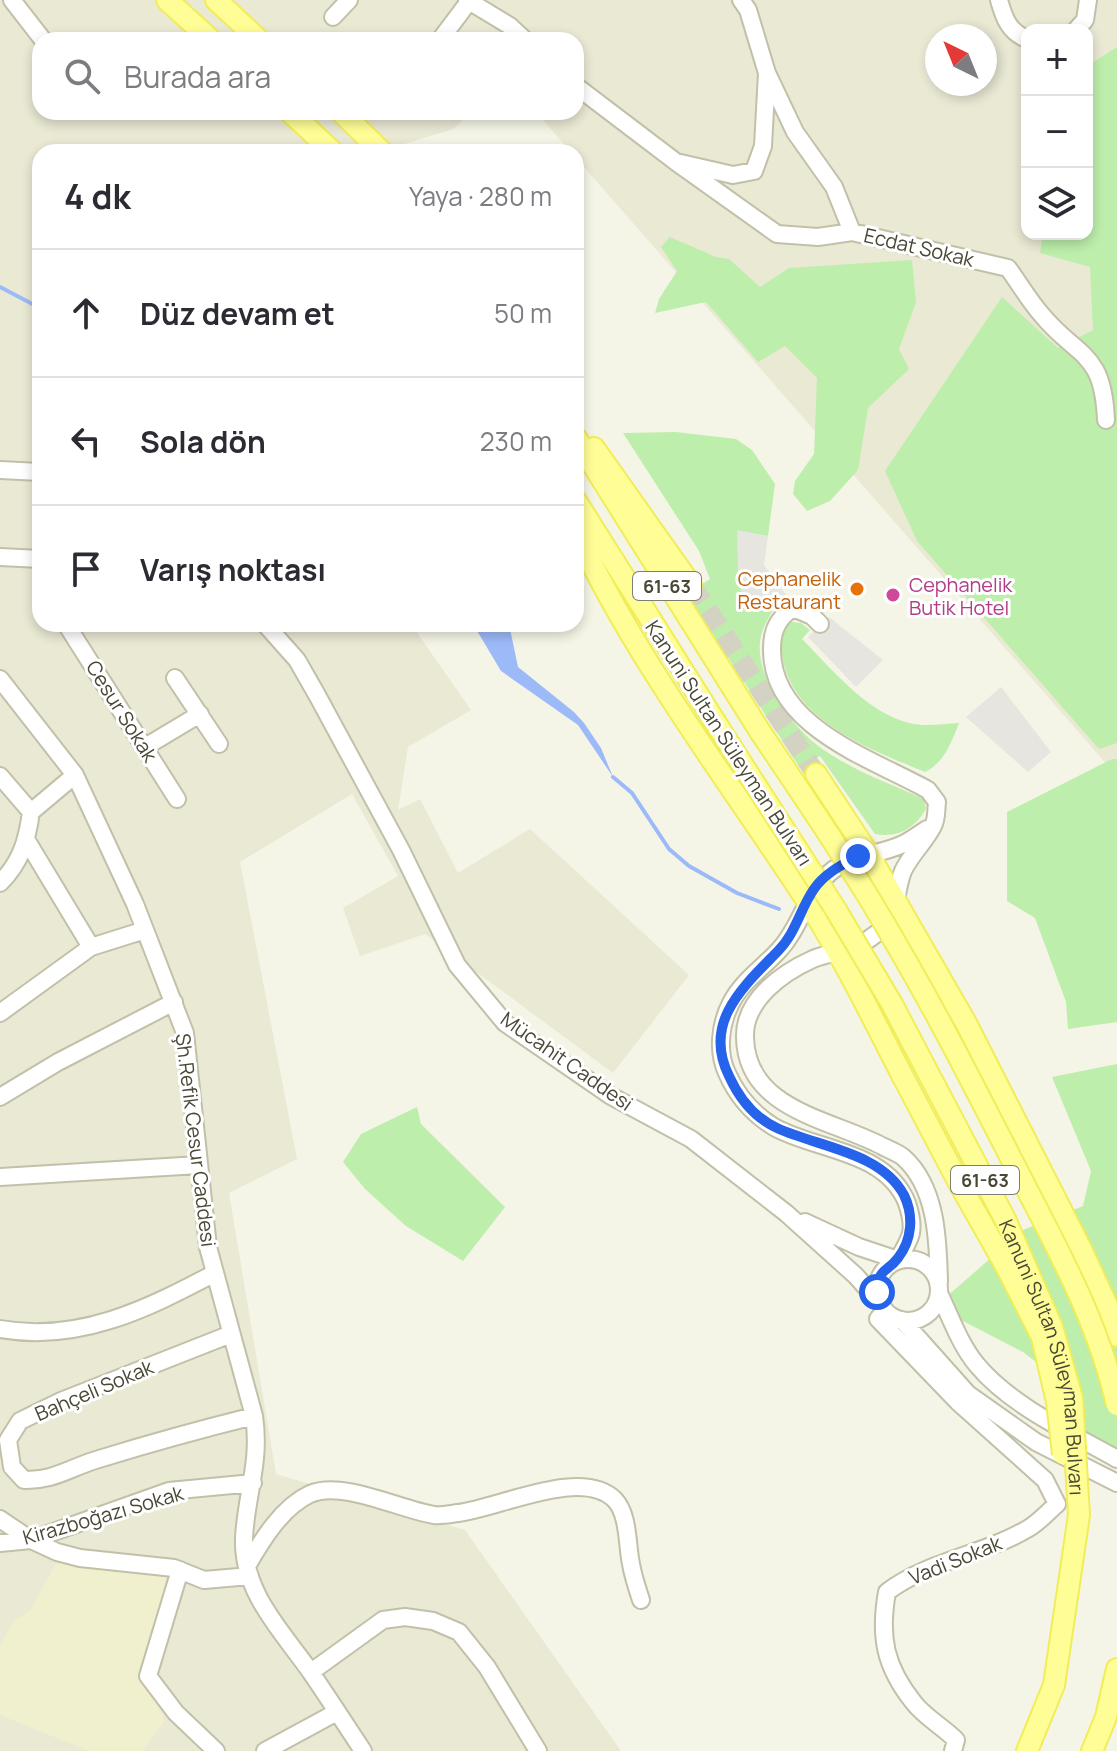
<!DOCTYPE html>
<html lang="tr">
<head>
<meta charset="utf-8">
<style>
  :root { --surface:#fff; --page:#f7f7f7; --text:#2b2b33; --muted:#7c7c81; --line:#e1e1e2 }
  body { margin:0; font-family:Manrope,sans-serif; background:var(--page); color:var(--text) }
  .controls { position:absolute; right:24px; top:24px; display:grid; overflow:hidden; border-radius:16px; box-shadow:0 4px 12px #0003 }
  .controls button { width:72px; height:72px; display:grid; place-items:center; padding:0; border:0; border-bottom:2px solid var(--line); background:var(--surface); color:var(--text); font:40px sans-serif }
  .compass { position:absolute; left:925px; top:24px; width:72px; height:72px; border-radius:50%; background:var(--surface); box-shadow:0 4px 12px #0003; rotate:317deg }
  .stop { position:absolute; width:24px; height:24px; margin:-18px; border:6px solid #2563eb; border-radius:50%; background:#fff }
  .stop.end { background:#2563eb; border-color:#fff; box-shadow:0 2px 8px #0008 }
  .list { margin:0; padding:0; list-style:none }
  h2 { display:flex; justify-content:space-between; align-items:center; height:104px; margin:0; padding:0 32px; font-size:34px }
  h2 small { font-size:26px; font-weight:400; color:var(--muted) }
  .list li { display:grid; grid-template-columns:52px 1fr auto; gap:24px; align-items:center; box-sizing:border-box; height:128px; padding:0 32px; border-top:2px solid var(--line) }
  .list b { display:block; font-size:30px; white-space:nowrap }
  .list em { font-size:26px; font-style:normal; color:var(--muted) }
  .icon { flex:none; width:44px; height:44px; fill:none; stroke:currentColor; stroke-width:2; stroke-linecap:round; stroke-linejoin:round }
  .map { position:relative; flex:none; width:1117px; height:1751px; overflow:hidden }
  .search { position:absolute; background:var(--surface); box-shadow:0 4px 12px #0003; left:32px; top:32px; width:552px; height:88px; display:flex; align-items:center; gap:20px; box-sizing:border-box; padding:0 28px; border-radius:24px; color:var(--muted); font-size:30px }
  .panel { position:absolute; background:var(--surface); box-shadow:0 4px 12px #0003; left:32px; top:144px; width:552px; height:488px; border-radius:24px }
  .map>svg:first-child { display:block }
  .residential { fill:#eae9d4; fill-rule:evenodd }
  .education { fill:#f0f0cf }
  .green { fill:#bdeeab }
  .parking { fill:#e6e5df }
  .water { fill:#9dbaf8 }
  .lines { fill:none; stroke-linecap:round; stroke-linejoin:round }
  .stream { stroke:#9dbaf8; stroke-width:4 }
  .major-tunnel { stroke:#d3d2c3; stroke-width:20; stroke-dasharray:20 10; stroke-linecap:butt }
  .minor-casing { stroke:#c2c0a8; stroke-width:20 }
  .major-casing { stroke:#f1ed59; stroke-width:24 }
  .minor { stroke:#fff; stroke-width:16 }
  .major { stroke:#fffe96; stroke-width:20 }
  .major-bridge-casing { stroke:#f1ed59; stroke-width:24; stroke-linecap:butt }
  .major-bridge { stroke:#fffe96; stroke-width:20 }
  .route { stroke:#2563eb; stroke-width:10 }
  .food-dot { fill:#e8710a; stroke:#fff; stroke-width:3 }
  .hotel-dot { fill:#d1479c; stroke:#fff; stroke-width:3 }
  .labels { text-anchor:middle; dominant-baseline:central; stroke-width:6; stroke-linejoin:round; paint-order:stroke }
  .shield { fill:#fff; stroke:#807e72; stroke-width:2 }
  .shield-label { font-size:18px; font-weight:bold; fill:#494735 }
  .street-label { font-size:20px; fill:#494735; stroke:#fff }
  .food-label { font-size:20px; fill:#c56008; stroke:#fff; text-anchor:end }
  .hotel-label { font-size:20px; fill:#b23c85; stroke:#fff; text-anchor:start }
</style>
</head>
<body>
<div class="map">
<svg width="1117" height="1751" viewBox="0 0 1117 1751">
  <rect width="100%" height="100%" fill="#f5f5e7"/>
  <!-- residential -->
  <path class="residential" d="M0,0H1117V776L576,158V152H571L536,112H576V40H40V112H472L453,129L379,152H40V624H411L471,710L408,747L398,810L420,799L458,873L530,829L689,975L613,1073L425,934L360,956L343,908L398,876L352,794L240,862L297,1159L229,1193L276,1474L465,1530L621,1751H0ZM1027,30H1087V234H1027ZM937,36H985V84H937Z"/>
  <!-- education -->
  <path class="education" d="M68,1561L170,1574L141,1674L165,1721L142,1751H89L0,1715V1647L4,1638L15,1620L30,1611L55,1565Z"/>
  <!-- green -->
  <path class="green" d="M1117,47V743L1099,749L917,541L885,471L1002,297L1058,348L1093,330L1090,267L1040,253L1043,234H1087V66Z
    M670,237L716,257L729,259L760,287L789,268L912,260L916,302L899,349L909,369L868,408L858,470L830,501L807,511L793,494L795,481L814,454L817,378L785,346L758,362L706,302L655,313L659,299L677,271L661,247Z
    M676,432L736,439L752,450L775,484L768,536L738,531V576L752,609L774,608C768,619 761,630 760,642C756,680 794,730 824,750C854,771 891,784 924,799L926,809C914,829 898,838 875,834L820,756L800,768L687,594L710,579L699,551L623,433Z
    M792,622L801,623L810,630L802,639C832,669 866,712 909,723C925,727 943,724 959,723C951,743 945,762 925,772C872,750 791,721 782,655C780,641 781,631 792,622Z
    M1112,759H1117V1022L1068,1029L1066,1002L1035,918L1007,901V812Z
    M1117,1064V1457L1085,1448L1040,1365L1023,1352L963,1321L945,1298L1023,1230L1083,1206L1091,1171L1052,1077Z
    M417,1107L421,1124L505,1207L463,1261L406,1226L365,1189L343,1162L361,1134Z"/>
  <!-- parking -->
  <path class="parking" d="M737,530L768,536L764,565L787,596L779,609L752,610L742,593L738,576Z
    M829,617L883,660L856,687L808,637Z
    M1001,687L1051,752L1028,772L966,717Z"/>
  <!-- water -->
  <path class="water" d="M473,624H509L518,667L574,712L584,723L601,748L613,777L578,725L501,671Z"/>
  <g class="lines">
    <!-- stream -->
    <path class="stream" d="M0,287L40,308
      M613,777L632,793L669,849L689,866L737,893L779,909"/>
    <!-- major-tunnel -->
    <path class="major-tunnel" d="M691,585L816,774"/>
    <!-- minor casing -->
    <g class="minor-casing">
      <path id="minor" d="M12,0L43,40
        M467,0L510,26L525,40
        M741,0L748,10L767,73L795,132L834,187L852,232
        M999,0C1004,18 1009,32 1027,39
        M333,17L349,0
        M1076,30L1085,20L1088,0
        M440,40L470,0
        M576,86L676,162L733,175L754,171L763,146L767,73
        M676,162L777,234L818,237L852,232L1008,268C1019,283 1029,300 1041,314C1078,359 1103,350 1106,420
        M0,470L40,472
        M0,557L40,559
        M66,624L177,799
        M265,624L297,660L317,695L401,850L457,965L505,1023L611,1096L691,1139L786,1213L856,1276L879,1302
        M820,624L812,616L793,608C777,619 772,631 772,649C771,727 873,759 928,790L937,802C936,810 937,819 933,826C925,842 911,854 903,871C897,886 897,903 891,918C888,926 876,934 869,939C851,953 832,951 813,959C782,973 744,1000 745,1037C746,1110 831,1119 882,1146C888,1149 898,1153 903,1157C937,1187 938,1241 939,1282
        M175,678L219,744
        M0,679L75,775L135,904L185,1033L208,1247L254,1416C261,1462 246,1495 244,1538C242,1593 283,1632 312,1674C329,1699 346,1725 363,1751
        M145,747L200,714
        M0,776L31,812
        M27,841L91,947
        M0,883C21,862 27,841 31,812L75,775
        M0,1013L91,947L145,930
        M0,1097L58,1062L174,1002
        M0,1177L199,1165
        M805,1222L859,1247L898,1260C902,1252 909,1242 911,1233C913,1223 910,1212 907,1203C886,1150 817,1151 774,1127C753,1114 737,1096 727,1073C717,1052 720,1024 731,1003C742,981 764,967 780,949C802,925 807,890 833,870C854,854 878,855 901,845C910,841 919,834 927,829
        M877 1290a31 31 0 1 1 62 0a31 31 0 1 1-62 0Z
        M939,1293C950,1316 960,1345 977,1365C1011,1406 1071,1433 1117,1459
        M885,1310L878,1319L958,1402L1045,1480L1057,1504C1048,1512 1039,1522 1029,1528C984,1555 929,1560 887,1592C879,1637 885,1667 914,1703C925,1717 943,1727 956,1740L953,1751
        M902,1320L968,1394L1036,1442L1117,1483
        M0,1329C79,1343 147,1309 215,1273
        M231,1334L61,1401L20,1421L8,1440L12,1467L24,1480C54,1481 71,1467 99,1459C151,1443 202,1429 254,1416
        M0,1519L31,1540L57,1552L80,1558L174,1568L204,1580L250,1576
        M0,1543L31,1540L169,1491L253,1483
        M247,1566C262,1540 282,1507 310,1494C343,1480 398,1509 434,1515C441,1516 450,1514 458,1513C497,1509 582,1466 615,1500C629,1515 627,1546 631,1564C633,1576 637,1588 641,1600
        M180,1570L148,1676L176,1713L216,1751
        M311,1672L383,1620L405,1617L433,1621L459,1632L487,1667L538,1751
        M265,1751L337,1712"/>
    </g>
    <!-- major casing -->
    <g class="major-casing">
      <path id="major" d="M167,0L211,40
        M216,0L259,40
        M290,112L333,152
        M341,112L382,152
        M576,438L761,733
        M594,448L691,585
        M576,501L719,728
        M576,532C639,665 729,781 809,904C844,959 872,1017 902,1075
        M816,774L868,853L966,1023L1080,1247L1110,1312L1117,1336
        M1027,1751L1054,1685
        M1092,1751L1106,1717L1117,1669"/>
    </g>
    <!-- minor -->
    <use href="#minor" class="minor"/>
    <!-- major -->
    <use href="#major" class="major"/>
    <!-- major-bridge casing -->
    <g class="major-bridge-casing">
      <g id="major-bridge">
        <path id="s1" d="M719,728L836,910L892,1004L1005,1219L1052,1327L1072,1398L1079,1515L1054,1685"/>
        <path d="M761,733C808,803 856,873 898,947C940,1019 977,1092 1015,1166C1054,1243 1098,1319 1117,1405"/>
        <path d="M902,1075L960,1185L1007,1268L1042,1337L1057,1402L1063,1454"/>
      </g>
    </g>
    <!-- major-bridge -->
    <use href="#major-bridge" class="major-bridge"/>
  </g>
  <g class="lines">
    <!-- route -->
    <path class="route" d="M858,856C842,865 825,873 814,889C800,909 796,933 778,951C744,986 702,1022 729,1076C739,1098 755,1118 777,1128C818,1147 881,1152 904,1195C914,1216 912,1240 898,1258C887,1273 879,1266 877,1292"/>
  </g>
  <!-- markers -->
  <circle class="food-dot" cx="857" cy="589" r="8"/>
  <circle class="hotel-dot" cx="893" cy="595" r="8"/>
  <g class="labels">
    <!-- shield labels -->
    <g class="shield">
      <rect x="633" y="572" width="68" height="28" rx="6"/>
      <rect x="951" y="1166" width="68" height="28" rx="6"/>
    </g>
    <g class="shield-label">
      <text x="667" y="586">61-63</text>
      <text x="985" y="1180">61-63</text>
    </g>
    <!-- street labels -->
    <g class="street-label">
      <text transform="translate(919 247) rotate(13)">Ecdat Sokak</text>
      <text transform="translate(122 711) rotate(58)">Cesur Sokak</text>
      <text transform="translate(729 743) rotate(57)">Kanuni Sultan Süleyman Bulvarı</text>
      <text transform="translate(567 1061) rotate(35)">Mücahit Caddesi</text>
      <text transform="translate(196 1140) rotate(83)">Şh.Refik Cesur Caddesi</text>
      <text stroke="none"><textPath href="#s1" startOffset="714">Kanuni Sultan Süleyman Bulvarı</textPath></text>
      <text transform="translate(94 1390) rotate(-23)">Bahçeli Sokak</text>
      <text transform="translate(103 1515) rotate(-16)">Kirazboğazı Sokak</text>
      <text transform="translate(955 1560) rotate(-22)">Vadi Sokak</text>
    </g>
    <!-- food labels -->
    <g class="food-label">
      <text x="841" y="578">Cephanelik<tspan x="841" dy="23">Restaurant</tspan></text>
    </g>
    <!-- hotel labels -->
    <g class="hotel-label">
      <text x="909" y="584">Cephanelik<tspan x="909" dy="23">Butik Hotel</tspan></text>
    </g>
  </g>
</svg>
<div class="controls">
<button>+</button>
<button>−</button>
<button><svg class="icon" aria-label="layers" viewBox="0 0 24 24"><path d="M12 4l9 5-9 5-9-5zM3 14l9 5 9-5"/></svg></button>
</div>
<svg class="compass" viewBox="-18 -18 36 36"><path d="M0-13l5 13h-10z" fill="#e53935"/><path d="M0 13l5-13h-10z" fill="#7c7c81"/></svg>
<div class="stop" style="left:877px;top:1292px"></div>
<div class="stop end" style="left:858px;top:856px"></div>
<div class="search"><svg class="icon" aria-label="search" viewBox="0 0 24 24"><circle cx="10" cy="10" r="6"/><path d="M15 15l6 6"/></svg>Burada ara</div>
<section class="panel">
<h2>4 dk<small>Yaya · 280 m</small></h2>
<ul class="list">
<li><svg class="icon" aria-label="ahead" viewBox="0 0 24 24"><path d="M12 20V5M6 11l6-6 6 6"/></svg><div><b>Düz devam et</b></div><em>50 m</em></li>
<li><svg class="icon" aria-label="left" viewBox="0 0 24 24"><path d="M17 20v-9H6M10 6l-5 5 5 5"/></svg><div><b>Sola dön</b></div><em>230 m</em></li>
<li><svg class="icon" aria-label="arrive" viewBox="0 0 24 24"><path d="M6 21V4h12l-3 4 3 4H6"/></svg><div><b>Varış noktası</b></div></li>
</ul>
</section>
</div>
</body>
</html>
